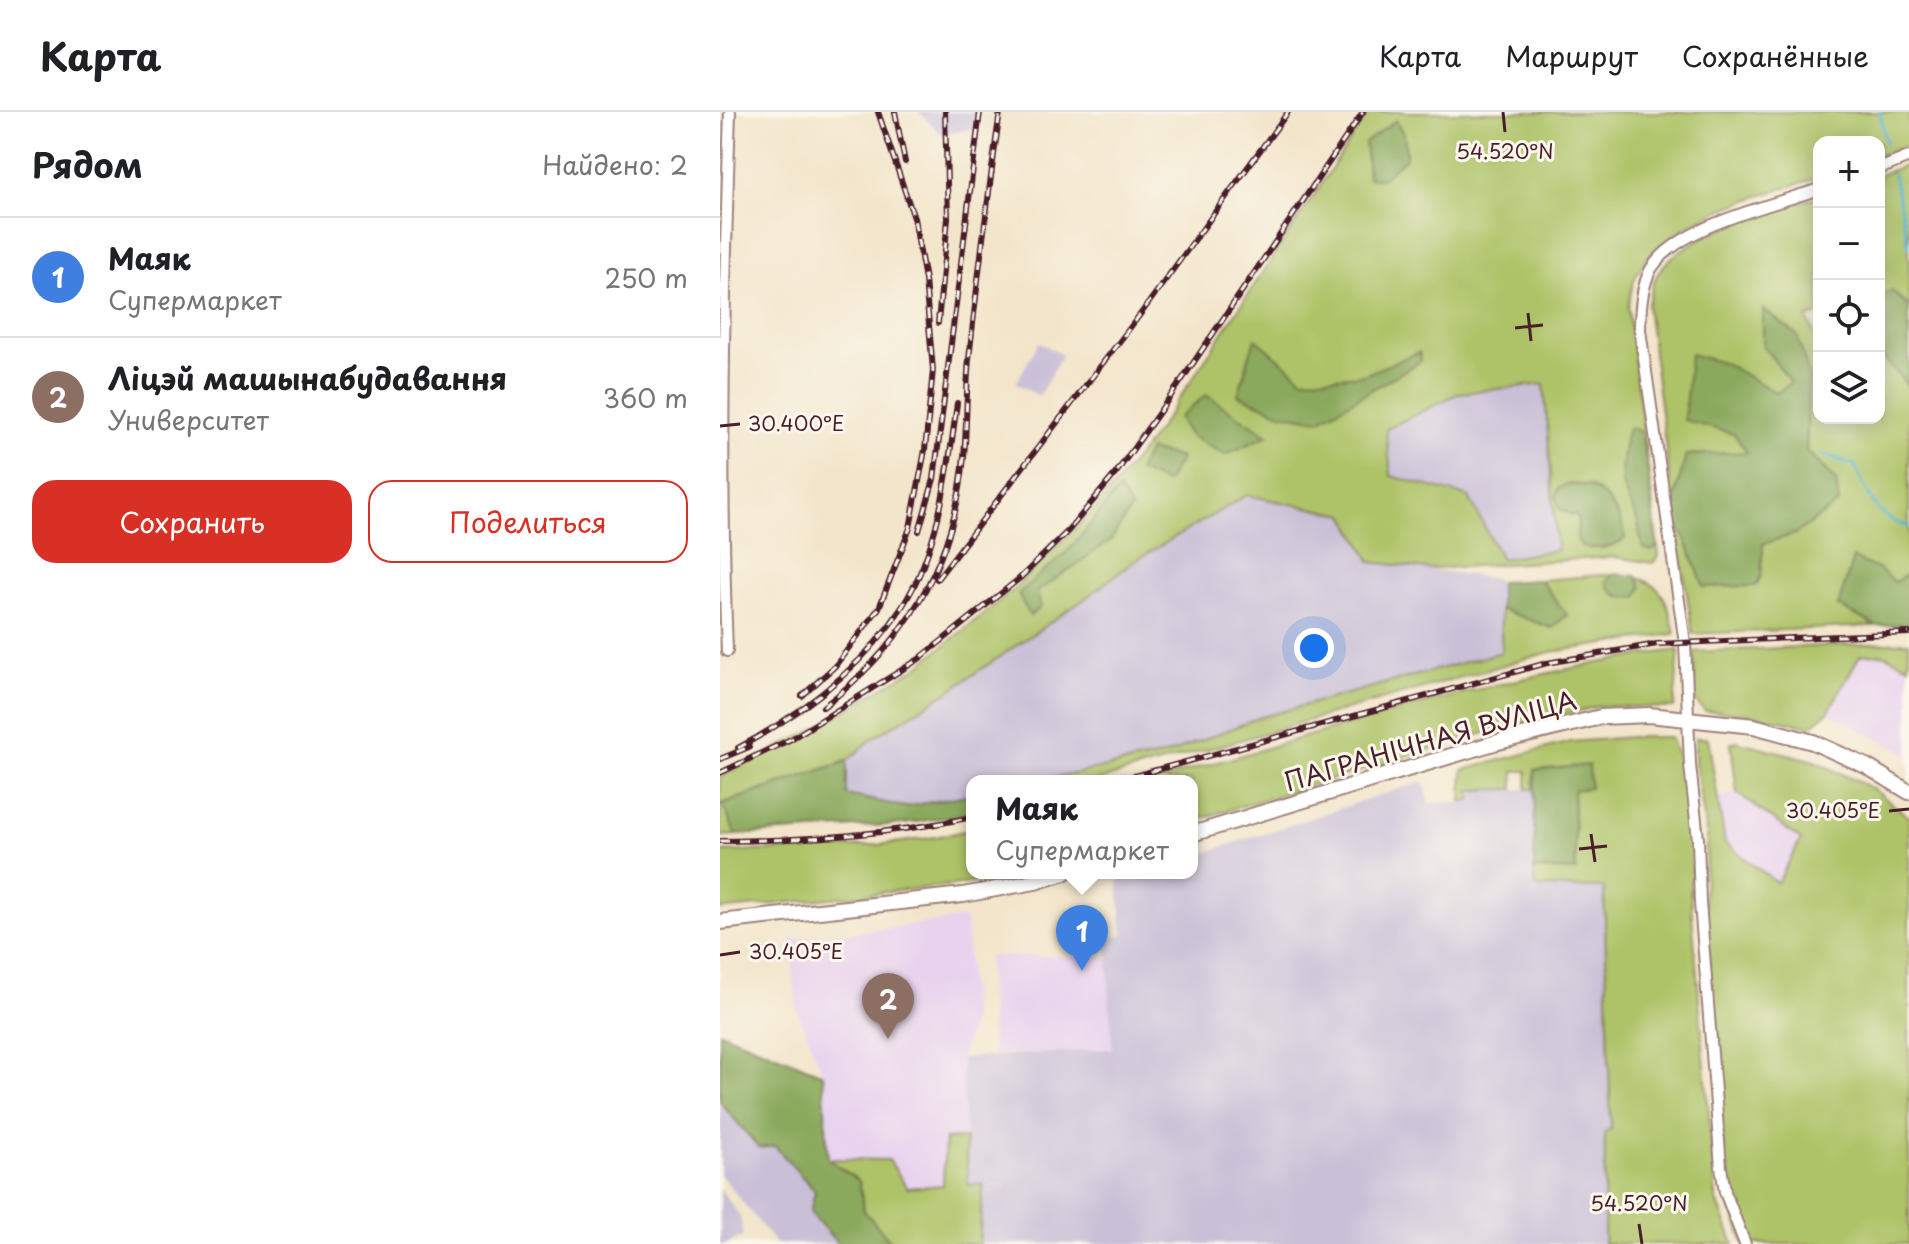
<!DOCTYPE html>
<html lang="ru">
<head>
<meta charset="utf-8">
<style>
  :root { --surface:#fff; --page:#f2f2f2; --text:#202124; --muted:#757577; --line:#e0e0e0; --accent:#d93025 }
  body { margin:0; font-family:"Playpen Sans",sans-serif; background:var(--page); color:var(--text) }
  .controls { position:absolute; right:24px; top:24px; display:grid; overflow:hidden; border-radius:16px; box-shadow:0 4px 20px #0003 }
  .controls button { width:72px; height:72px; display:grid; place-items:center; padding:0; border:0; border-bottom:2px solid var(--line); background:var(--surface); color:var(--text); font:40px sans-serif }
  .you { position:absolute; left:594px; top:536px; width:28px; height:28px; margin:-20px; border:6px solid #fff; border-radius:50%; background:#1a73e8; box-shadow:0 0 0 12px #1a73e833 }
  .badge { display:grid; place-items:center; width:52px; height:52px; border-radius:50%; background:var(--accent); color:#fff; font-size:26px; font-weight:700 }
  .pin { position:absolute; translate:-50% -66px; filter:drop-shadow(0 2px 4px #0008) }
  .pin::after { content:''; position:absolute; top:42px; width:28px; height:24px; background:inherit; clip-path:polygon(0 0,100% 0,50% 100%) }
  .popup { position:absolute; left:246px; top:663px; width:232px; height:104px; box-sizing:border-box; display:grid; place-content:center; border-radius:16px; background:var(--surface); filter:drop-shadow(0 2px 6px #0005); font-size:26px; white-space:nowrap; color:var(--muted) }
  .popup b { font-size:30px; color:var(--text) }
  .popup::after { content:''; position:absolute; left:50%; top:100%; margin-left:-16px; border:16px solid transparent; border-top-color:var(--surface) }
  .list { margin:0; padding:0; list-style:none }
  h2 { display:flex; justify-content:space-between; align-items:center; height:104px; margin:0; padding:0 32px; font-size:34px }
  h2 small { font-size:26px; font-weight:400; color:var(--muted) }
  .list li { display:grid; grid-template-columns:52px 1fr auto; gap:24px; align-items:center; box-sizing:border-box; height:120px; padding:0 32px; border-top:2px solid var(--line) }
  .list b { display:block; font-size:30px; white-space:nowrap }
  .list p { margin:0; font-size:26px; white-space:nowrap; color:var(--muted) }
  .list em { font-size:26px; font-style:normal; color:var(--muted) }
  .actions { display:flex; gap:16px; padding:24px 32px }
  .actions a { flex:1; padding:18px 0; border:2px solid var(--accent); border-radius:24px; text-align:center; font-size:28px; color:var(--accent) }
  .actions .main { background:var(--accent); color:#fff }
  .icon { flex:none; width:44px; height:44px; fill:none; stroke:currentColor; stroke-width:2; stroke-linecap:round; stroke-linejoin:round }
  .map { position:relative; flex:none; width:1189px; height:1132px; overflow:hidden }
  header { display:flex; align-items:center; gap:48px; box-sizing:border-box; height:112px; padding:0 40px; background:var(--surface); border-bottom:2px solid var(--line) }
  header strong { font-size:38px }
  nav { display:flex; gap:44px; margin-inline-start:auto; font-size:28px }
  main { display:flex }
  aside { flex:1; background:var(--surface) }
  .map>svg:first-child { display:block }
  .built { fill:#e8d2ee }
  .industrial { fill:#c9bfd7 }
  .green { fill:#aec368; stroke:#7c714a; stroke-width:2; fill-rule:evenodd }
  .forest { fill:#8aa95c; stroke:#6a6444; stroke-width:2 }
  .lines { fill:none; stroke-linecap:round; stroke-linejoin:round }
  .stream { stroke:#53b2d1; stroke-width:3 }
  .street-casing { stroke:#9e827b; stroke-width:14 }
  .secondary-casing { stroke:#9e827b; stroke-width:18 }
  .street { stroke:#fff; stroke-width:10 }
  .secondary { stroke:#fff; stroke-width:14 }
  .rail-casing { stroke:#4a1f2b; stroke-width:6 }
  .rail { stroke:#fbf7ec; stroke-width:3; stroke-dasharray:9; stroke-linecap:butt }
  .ticks { fill:none; stroke:#4a1f2b; stroke-width:3 }
  .labels { text-anchor:middle; dominant-baseline:central; stroke-width:6; stroke-linejoin:round; paint-order:stroke }
  .street-label { font-size:26px; fill:#4a1f2b; stroke:#fbf7ec }
  .ticks-label { font-size:20px; text-anchor:middle; fill:#4a1f2b; stroke:#fbf7ec; stroke-width:6; stroke-linejoin:round; paint-order:stroke }
</style>
</head>
<body>
<header>
<strong>Карта</strong>
<nav><a>Карта</a><a>Маршрут</a><a>Сохранённые</a></nav>
</header>
<main>
<aside>
<h2>Рядом<small>Найдено: 2</small></h2>
<ul class="list">
<li><span class="badge" style="background:#3f7fe0">1</span><div><b>Маяк</b><p>Супермаркет</p></div><em>250 m</em></li>
<li><span class="badge" style="background:#8d6e63">2</span><div><b>Ліцэй машынабудавання</b><p>Университет</p></div><em>360 m</em></li>
</ul>
<div class="actions"><a class="main">Сохранить</a><a>Поделиться</a></div>
</aside>
<div class="map">
<svg width="1189" height="1132" viewBox="0 0 1189 1132">
  <rect width="100%" height="100%" fill="#fbf7ec"/>
  <filter id="ink" filterUnits="userSpaceOnUse"><feTurbulence type="fractalNoise" baseFrequency=".0125" numOctaves="2"/><feDisplacementMap in="SourceGraphic" scale="16" xChannelSelector="R" yChannelSelector="G"/><feConvolveMatrix kernelMatrix="1 2 1 2 8 2 1 2 1" color-interpolation-filters="sRGB"/></filter>
  <filter id="wash" filterUnits="userSpaceOnUse"><feTurbulence type="fractalNoise" baseFrequency=".006" numOctaves="4" result="noise"/><feDisplacementMap in="SourceGraphic" scale="32" xChannelSelector="R" yChannelSelector="G"/><feGaussianBlur stdDeviation="1.8" result="paint"/><feColorMatrix in="noise" values="0 0 0 0 0 0 0 0 0 0 0 0 0 0 0 0 0 1.4 0 .05"/><feComposite in="paint" operator="in"/></filter>
  <g filter="url(#wash)">
    <rect width="100%" height="100%" fill="#f3e5cb"/>
    <!-- built -->
    <path class="built" d="M1163,542L1189,554V643L1108,600L1140,543Z
      M1017,681L1082,729L1057,771L1005,731L997,685Z
      M246,806L252,909L241,946L245,1026L225,1027L223,1073L187,1076L169,1048L108,1047L103,962L77,897L70,828Z
      M268,844H388L393,937L272,943Z"/>
    <!-- industrial -->
    <path class="industrial" d="M199,0H254L253,17L221,22Z
      M319,230L342,243L319,284L296,271Z
      M824,272L837,438L781,448L749,385L671,364L666,317L739,281Z
      M528,383L625,403L651,450L772,466L780,470L782,540L538,606L445,643L319,669H252V682L186,695L127,682V649L153,626L363,488L413,450Z
      M704,669L709,691L751,689V678L814,677L815,775H884L891,1018L885,1019L884,1132H259L263,1073H248L241,946L392,937L387,826L403,823L398,769L421,761H472V745Z
      M0,990L39,1036L55,1034L95,1079L91,1100L118,1132H56L0,1062Z
      M0,1077L20,1104L23,1124L7,1132H0Z"/>
    <!-- green -->
    <path class="green" d="M649,0H1189V33L1159,44V30H1099V65C1041,85 942,106 915,166C911,175 910,187 908,196L939,444L933,451L894,445L708,457L651,450L625,403L527,383L413,450L363,488L229,579L153,626L127,649L3,691L16,723L0,724V665L87,621L197,555L291,480L377,395L437,320ZM824,272L837,438L781,447L749,385L671,364L666,317L739,281Z
      M1189,52V195L1172,179L1159,183V63Z
      M1099,84V202L1087,206L1099,231V306H1159V240L1189,275V461L1175,470L1158,457L1118,494L1156,514L973,522L956,410L965,426L984,475L1041,464L1043,432L1075,422L1116,369L1086,338L1089,264L1044,198L1043,234L1071,270L1057,281L1005,251L964,307L1014,322L1028,341L966,343L953,392L927,194C930,185 932,173 936,165C958,121 1055,99 1099,84Z
      M893,462C939,466 946,479 955,522L830,540L376,669H319L445,643L538,606L782,540L780,497L832,516L847,503L820,468Z
      M1189,530V554L1163,542L1140,543L1108,600L1091,614L1023,601L985,599L975,589L974,540Z
      M959,538L954,596L881,594L775,618L472,709V669H433C606,620 780,562 959,538Z
      M911,625H950L964,661L975,728L970,780L996,1086L1014,1132H884L885,1019L891,1018L884,776L815,775L814,757L856,758L853,678L815,658L814,677H807V659H794V677L751,678V689H742L743,658L850,630Z
      M975,626H988L1005,731L1057,771L1081,728L1017,681L1011,631L1016,629L1092,648L1152,676L1189,705V1132H1024L1007,1083L984,785L987,724L975,651Z
      M252,717V761H293L251,771L0,798V740C83,737 171,738 252,717Z
      M245,1026L248,1073L263,1072L259,1132H173L144,1099L139,1069L108,1047L169,1048L187,1076L223,1073L225,1027Z"/>
    <!-- forest -->
    <path class="forest" d="M676,8L685,26L686,46L662,66H648L645,31Z
      M1172,179L1189,195V275L1159,240V183Z
      M1043,197L1077,223L1089,264L1086,338L1116,369L1119,391L1075,422L1043,432L1041,464L1036,474L984,475L965,426L956,410L953,392L966,343L1027,340L1014,322L964,308L970,242L1004,251L1057,281L1071,270L1043,234Z
      M535,226L583,267L644,263L699,240L701,249L599,308L561,301L518,283Z
      M486,283L548,323L505,343L470,324L459,306Z
      M909,316L920,319L926,347L937,436L931,439L923,436C919,427 920,414 916,405C911,394 905,383 902,371C900,361 904,323 909,316Z
      M429,338L461,346L446,371L418,359Z
      M846,372C854,373 864,372 871,375C889,384 904,409 905,427C890,436 880,438 862,435L857,427L858,405L839,397L836,384L838,377Z
      M399,377L411,397L391,428L317,480L321,495L310,504L298,482L350,437Z
      M1133,446L1158,457L1175,470L1189,461V512L1156,514L1118,494Z
      M893,462L916,464L922,475L917,485C902,487 891,484 886,469Z
      M820,468L847,503L832,516L780,497V470Z
      M127,649V683L186,695L252,682V701L184,712L16,723L2,692Z
      M869,653L870,676L853,678L856,759L814,757L815,658Z
      M0,920L103,962L108,1047L139,1069L144,1099L173,1132H118L90,1100L95,1079L55,1034L39,1036L0,990Z"/>
    <g class="lines">
      <!-- stream -->
      <path class="stream" d="M1160,0L1166,31
        M1173,62L1189,135
        M1101,342L1135,353C1146,379 1157,409 1189,414"/>
    </g>
  </g>
  <g filter="url(#ink)">
    <g class="lines">
      <!-- street casing -->
      <g class="street-casing">
        <path id="street" d="M1159,57L1189,45
          M7,539C0,360 4,179 10,0
          M1025,1132L1005,1080L1001,1055L980,791L978,727L970,653L965,531L920,218C920,199 921,175 931,157C959,113 1051,94 1099,77"/>
      </g>
      <!-- secondary casing -->
      <g class="secondary-casing">
        <path id="secondary" d="M472,722L774,631L881,605L929,603L1034,614L1093,630L1146,654L1189,680
          M0,810L243,783L315,770L344,761"/>
      </g>
      <!-- street -->
      <use href="#street" class="street"/>
      <!-- secondary -->
      <use href="#secondary" class="secondary"/>
      <!-- rail casing -->
      <g class="rail-casing">
        <path id="rail" d="M175,0L185,50
          M218,211L228,106L225,0
          M199,419L214,367L260,0
          M217,467L422,200L568,0
          M82,584L115,554L159,496L190,416L205,338L213,258L205,168L194,106L158,0
          M103,595C186,532 235,450 244,344C247,312 246,279 249,247C258,165 268,82 280,0
          M18,636C81,602 143,556 182,495C220,436 228,358 237,291
          M0,647L29,635
          M0,661L71,627L199,547L300,466L348,419L396,361L457,275L643,0
          M396,669L827,551L937,532L1189,521
          M0,729C85,728 169,723 252,705"/>
      </g>
      <!-- rail -->
      <use href="#rail" class="rail"/>
    </g>
  </g>
  <!-- ticks -->
  <path class="ticks" d="M783,0L785,20M808,201L811,229M795,216L823,213M0,314L20,312M1169,699L1189,697M871,722L875,750M859,737L887,734M0,843L20,840M919,1112L922,1132"/>
  <g class="labels">
    <!-- street labels -->
    <g class="street-label">
      <text transform="translate(710 628) rotate(-16)">ПАГРАНІЧНАЯ ВУЛІЦА</text>
    </g>
  </g>
  <g class="ticks-label">
    <text x="785" y="47">54.520°N</text>
    <text x="76" y="319">30.400°E</text>
    <text x="1113" y="706">30.405°E</text>
    <text x="76" y="847">30.405°E</text>
    <text x="919" y="1099">54.520°N</text>
  </g>
</svg>
<div class="controls">
<button>+</button>
<button>−</button>
<button><svg class="icon" aria-label="locate" viewBox="0 0 24 24"><circle cx="12" cy="12" r="6"/><path d="M12 2v4M12 18v4M2 12h4M18 12h4"/></svg></button>
<button><svg class="icon" aria-label="layers" viewBox="0 0 24 24"><path d="M12 4l9 5-9 5-9-5zM3 14l9 5 9-5"/></svg></button>
</div>
<div class="you"></div>
<div class="pin badge" style="left:362px;top:859px;background:#3f7fe0">1</div>
<div class="popup"><b>Маяк</b>Супермаркет</div>
<div class="pin badge" style="left:168px;top:927px;background:#8d6e63">2</div>
</div>
</main>
</body>
</html>
